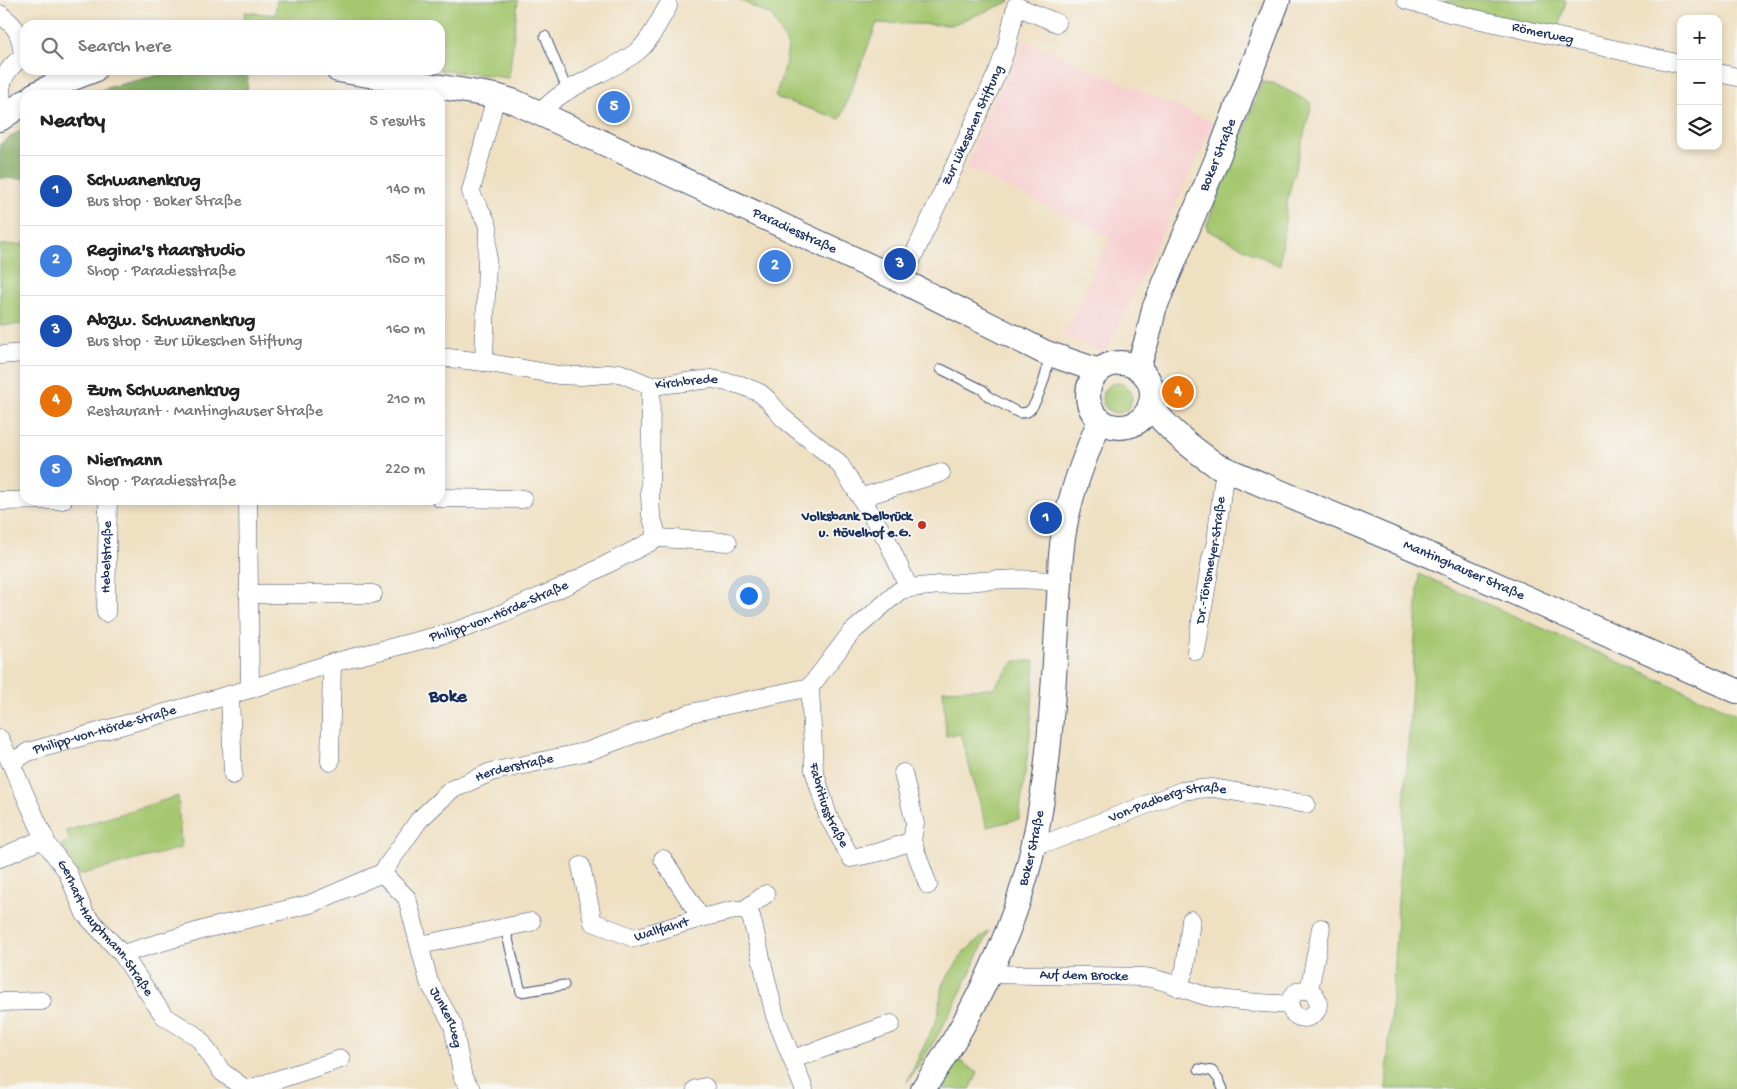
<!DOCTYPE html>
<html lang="en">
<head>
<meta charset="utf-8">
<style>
  :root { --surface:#fff; --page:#f2f2f2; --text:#222; --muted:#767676; --line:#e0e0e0; --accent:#2563eb }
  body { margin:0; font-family:"Gochi Hand",sans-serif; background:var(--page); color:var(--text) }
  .controls { position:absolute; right:15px; top:15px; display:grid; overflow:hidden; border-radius:10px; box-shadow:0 2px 8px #0003 }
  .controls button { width:45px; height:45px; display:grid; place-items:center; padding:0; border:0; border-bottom:1px solid var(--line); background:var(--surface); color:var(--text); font:25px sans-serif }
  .you { position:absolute; left:748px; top:595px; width:18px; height:18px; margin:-12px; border:4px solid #fff; border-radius:50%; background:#1a73e8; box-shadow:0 0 0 8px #1a73e833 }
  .badge { display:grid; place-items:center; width:32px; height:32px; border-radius:50%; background:var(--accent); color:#fff; font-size:16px; font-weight:700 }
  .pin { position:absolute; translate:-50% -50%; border:2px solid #fff; box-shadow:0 1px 5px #0006 }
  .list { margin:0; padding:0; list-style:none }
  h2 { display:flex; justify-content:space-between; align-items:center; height:65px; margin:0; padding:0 20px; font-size:21px }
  h2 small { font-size:16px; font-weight:400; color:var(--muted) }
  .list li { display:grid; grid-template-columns:32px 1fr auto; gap:15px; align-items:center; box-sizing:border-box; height:70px; padding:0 20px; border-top:1px solid var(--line) }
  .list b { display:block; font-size:19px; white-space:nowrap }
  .list p { margin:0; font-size:16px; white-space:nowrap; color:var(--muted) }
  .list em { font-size:16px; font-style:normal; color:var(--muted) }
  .icon { flex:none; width:28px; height:28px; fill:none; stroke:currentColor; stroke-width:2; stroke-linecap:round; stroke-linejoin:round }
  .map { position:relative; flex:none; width:1737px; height:1089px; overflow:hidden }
  .search { position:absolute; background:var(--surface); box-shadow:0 2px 8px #0003; left:20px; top:20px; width:425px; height:55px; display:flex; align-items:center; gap:12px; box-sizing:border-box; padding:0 18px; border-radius:15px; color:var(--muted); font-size:19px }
  .panel { position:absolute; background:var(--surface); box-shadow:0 2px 8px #0003; left:20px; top:90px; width:425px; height:415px; border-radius:15px }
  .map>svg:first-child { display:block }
  .built { fill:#f7cfd0 }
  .green { fill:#a5c76f; stroke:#607b66 }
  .forest { fill:#84ac62; stroke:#506e60 }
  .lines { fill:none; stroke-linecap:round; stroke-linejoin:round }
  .service-casing { stroke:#3b4a6d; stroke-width:11 }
  .minor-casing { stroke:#3b4a6d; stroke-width:19 }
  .secondary-casing { stroke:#3b4a6d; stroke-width:26 }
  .service { stroke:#fff; stroke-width:9 }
  .minor { stroke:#fff; stroke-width:18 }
  .secondary { stroke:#fff; stroke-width:24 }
  .poi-dot { fill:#c8321e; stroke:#f6f6f2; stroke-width:2 }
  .labels { text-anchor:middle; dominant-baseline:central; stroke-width:4; stroke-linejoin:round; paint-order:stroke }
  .street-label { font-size:14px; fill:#1b2f5e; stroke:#f6f6f2 }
  .poi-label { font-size:14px; font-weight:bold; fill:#1b2f5e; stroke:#f6f6f2; text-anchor:end }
  .district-label { font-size:19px; font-weight:bold; fill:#1b2f5e; stroke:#f6f6f2 }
</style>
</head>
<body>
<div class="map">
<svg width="1737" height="1089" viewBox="0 0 1737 1089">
  <rect width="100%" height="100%" fill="#f6f6f2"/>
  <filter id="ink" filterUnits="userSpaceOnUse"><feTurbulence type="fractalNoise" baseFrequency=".02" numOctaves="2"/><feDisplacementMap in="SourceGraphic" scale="10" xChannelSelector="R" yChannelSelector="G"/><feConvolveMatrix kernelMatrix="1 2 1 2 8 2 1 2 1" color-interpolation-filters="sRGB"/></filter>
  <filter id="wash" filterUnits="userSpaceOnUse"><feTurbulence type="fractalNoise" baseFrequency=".0096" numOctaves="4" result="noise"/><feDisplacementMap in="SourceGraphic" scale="20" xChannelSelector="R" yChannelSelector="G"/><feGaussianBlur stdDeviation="1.12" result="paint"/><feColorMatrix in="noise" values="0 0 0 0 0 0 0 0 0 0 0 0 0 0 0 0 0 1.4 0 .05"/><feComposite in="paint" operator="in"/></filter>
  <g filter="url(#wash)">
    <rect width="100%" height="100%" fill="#efe0c2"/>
    <!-- built -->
    <path class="built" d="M1026,41L1214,123L1105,354L1064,335L1110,236L967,168L982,123Z"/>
    <!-- green -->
    <path class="green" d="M277,0H518L509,78L440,70V25H243L245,12L275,15Z
      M739,0H1010L1009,2L951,25L877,23L840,119L775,97L785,66L788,46L772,16Z
      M1445,0H1566L1559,30L1444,4Z
      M1262,82L1273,83L1312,103L1287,201L1280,266L1207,230V224Z
      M25,244V324L0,326V245Z
      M1102 398a15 15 0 1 1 30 0a15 15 0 1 1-30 0Z
      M1419,574L1737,714V1089H1386Z
      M1015,661H1035L1030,735L1019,819L987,827L960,734L946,736L943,690L993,688Z
      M178,796L181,848L79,875L62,844L70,841L66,831Z
      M989,931C965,985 942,1035 907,1082L938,1016L942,985L965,951Z
      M956,1058L978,1073L970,1089H935Z"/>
    <!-- forest -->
    <path class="forest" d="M171,72L248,76L247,95H91L106,88Z
      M25,127V179L0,178V144Z"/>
  </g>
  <g filter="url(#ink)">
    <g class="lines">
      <!-- service casing -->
      <g class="service-casing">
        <path id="service" d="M545,36L568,92
          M941,369L983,390L989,397L1019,413C1024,413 1027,413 1030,410C1036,405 1047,374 1047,366C1047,362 1045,358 1045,354
          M505,927L521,992L564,985
          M1199,1069L1212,1071L1218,1078L1223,1089"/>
      </g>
      <!-- minor casing -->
      <g class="minor-casing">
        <g id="minor">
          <path id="s1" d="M1406,0L1449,13L1681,64"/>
          <path d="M0,14C18,28 21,34 23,57C11,64 0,79 1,94C1,100 6,108 8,114"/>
          <path d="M1718,73L1737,77"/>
          <path d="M542,113C555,89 614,71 638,51C651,40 659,21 668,6"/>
          <path id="s2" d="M902,281L998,71L1006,49L1016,6L1057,23"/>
          <path d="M0,355L25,353"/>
          <path id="s3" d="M440,357L484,362L558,375L581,376L620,373L651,386L712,379L741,385L760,393L768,400L783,418L839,463L887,540L909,588"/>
          <path d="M484,362L488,227C485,214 474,205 471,191L496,96"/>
          <path d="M862,497L941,473"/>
          <path d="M440,498L523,499"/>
          <path d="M248,500L250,689"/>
          <path d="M0,501L63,500"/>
          <path d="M658,538L728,542"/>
          <path d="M248,594H373"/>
          <path id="s4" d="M106,613L108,500"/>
          <path id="s5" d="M1196,651L1211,559L1216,542L1223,482L1227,470"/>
          <path id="s6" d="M810,687L814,770L828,816L851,858L880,852L912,841L928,885"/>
          <path d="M230,695L233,775"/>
          <path id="s7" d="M0,739L48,846L67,871L85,914L122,954L164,1016L198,1037L222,1072L245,1089"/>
          <path d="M330,762L332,663"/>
          <path id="s8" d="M11,763L28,752L250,689L332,663L456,631L487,620L567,585L658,538L651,515L650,495L651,386"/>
          <path d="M903,773L915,823L912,841"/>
          <path id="s9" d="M1034,844L1052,841L1182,791L1197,789L1213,788L1306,804"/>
          <path d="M0,858L45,838"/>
          <path d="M663,859L701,918"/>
          <path id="s10" d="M581,866L593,922L634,938L701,918L735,910H744L751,916L775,1016L804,1089"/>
          <path id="s11" d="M382,873L407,898L429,982L453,1025L463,1078L471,1089"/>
          <path d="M744,910L766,894"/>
          <path d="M420,945L531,922"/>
          <path id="s12" d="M122,954L209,928L310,904L382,873L419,820L451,790L491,772L589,751L691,713L810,687L851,633L899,591L909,588C958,584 1010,574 1060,583"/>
          <path id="s13" d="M989,974L1144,977C1167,979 1187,992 1210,997C1236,1002 1264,1003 1290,1005"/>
          <path d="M1178,987L1185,969L1191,920"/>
          <circle cx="1304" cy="1004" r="14"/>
          <path d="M1309,991L1321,928"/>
          <path d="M0,1002L42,1001"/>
          <path d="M793,1059L891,1024"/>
          <path d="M249,1089L341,1059"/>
          <path d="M696,1089L705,1087"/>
        </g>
      </g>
      <!-- secondary casing -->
      <g class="secondary-casing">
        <g id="secondary">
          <path id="s14" d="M338,70L496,96L515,102L902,281L1044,352L1099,371"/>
          <path d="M34,95L52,86L94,70"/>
          <path d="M0,119L25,102"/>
          <circle cx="1120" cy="395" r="32"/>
          <path id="s15" d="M1138,368L1148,336L1154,309L1220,152L1278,0"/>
          <path id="s16" d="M1150,405C1167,429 1192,448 1216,465L1434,557L1737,691"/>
          <path id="s17" d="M923,1089C968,1023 1006,949 1027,872C1052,779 1053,678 1060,583C1059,523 1077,475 1100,420"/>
        </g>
      </g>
      <!-- service -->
      <use href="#service" class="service"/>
      <!-- minor -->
      <use href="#minor" class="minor"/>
      <!-- secondary -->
      <use href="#secondary" class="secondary"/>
    </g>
  </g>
  <!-- markers -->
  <circle class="poi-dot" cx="922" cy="525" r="5"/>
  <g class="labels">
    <!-- street labels -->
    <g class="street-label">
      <text stroke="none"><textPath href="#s1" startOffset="141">Römerweg</textPath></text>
      <text stroke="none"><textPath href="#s2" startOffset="171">Zur Lükeschen Stiftung</textPath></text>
      <text stroke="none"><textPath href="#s15" startOffset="228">Boker Straße</textPath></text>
      <text stroke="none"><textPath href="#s14" startOffset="488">Paradiesstraße</textPath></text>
      <text stroke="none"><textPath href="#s3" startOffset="251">Kirchbrede</textPath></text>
      <text stroke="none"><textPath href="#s4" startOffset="56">Hebelstraße</textPath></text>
      <text stroke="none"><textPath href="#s5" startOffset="92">Dr.-Tönsmeyer-Straße</textPath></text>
      <text stroke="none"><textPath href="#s16" startOffset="359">Mantinghauser Straße</textPath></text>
      <text stroke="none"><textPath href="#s8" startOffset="512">Philipp-von-Hörde-Straße</textPath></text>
      <text stroke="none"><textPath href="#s8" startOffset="100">Philipp-von-Hörde-Straße</textPath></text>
      <text stroke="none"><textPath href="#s12" startOffset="449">Herderstraße</textPath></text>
      <text stroke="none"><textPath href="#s6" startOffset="121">Fabritiusstraße</textPath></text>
      <text stroke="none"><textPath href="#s9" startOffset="141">Von-Padberg-Straße</textPath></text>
      <text stroke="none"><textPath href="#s17" startOffset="266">Boker Straße</textPath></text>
      <text stroke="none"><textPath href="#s7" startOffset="218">Gerhart-Hauptmann-Straße</textPath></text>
      <text stroke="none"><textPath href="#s10" startOffset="130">Wallfahrt</textPath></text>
      <text stroke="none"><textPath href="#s13" startOffset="95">Auf dem Brocke</textPath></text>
      <text stroke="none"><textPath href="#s11" startOffset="162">Junkerweg</textPath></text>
    </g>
    <!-- poi labels -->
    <g class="poi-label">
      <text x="912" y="517">Volksbank Delbrück<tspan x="912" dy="16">u. Hövelhof e.G.</tspan></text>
    </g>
    <!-- district labels -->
    <g class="district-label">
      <text x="448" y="697">Boke</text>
    </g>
  </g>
</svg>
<div class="controls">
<button>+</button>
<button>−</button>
<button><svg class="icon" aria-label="layers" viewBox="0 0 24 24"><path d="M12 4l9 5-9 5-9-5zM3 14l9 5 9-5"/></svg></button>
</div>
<div class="you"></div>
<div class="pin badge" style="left:1046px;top:518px;background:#1a4fb4">1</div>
<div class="pin badge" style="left:775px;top:266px;background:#3f7fe0">2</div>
<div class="pin badge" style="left:900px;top:264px;background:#1a4fb4">3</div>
<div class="pin badge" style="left:1178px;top:392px;background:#e8710a">4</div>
<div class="pin badge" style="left:614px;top:107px;background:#3f7fe0">5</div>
<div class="search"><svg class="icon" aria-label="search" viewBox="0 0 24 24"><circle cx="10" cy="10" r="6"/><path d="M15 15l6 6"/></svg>Search here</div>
<section class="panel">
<h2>Nearby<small>5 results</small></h2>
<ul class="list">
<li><span class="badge" style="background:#1a4fb4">1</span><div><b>Schwanenkrug</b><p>Bus stop · Boker Straße</p></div><em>140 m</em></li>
<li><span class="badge" style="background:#3f7fe0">2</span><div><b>Regina's Haarstudio</b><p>Shop · Paradiesstraße</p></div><em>150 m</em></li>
<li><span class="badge" style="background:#1a4fb4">3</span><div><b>Abzw. Schwanenkrug</b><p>Bus stop · Zur Lükeschen Stiftung</p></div><em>160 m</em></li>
<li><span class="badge" style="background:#e8710a">4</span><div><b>Zum Schwanenkrug</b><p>Restaurant · Mantinghauser Straße</p></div><em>210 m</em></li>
<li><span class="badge" style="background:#3f7fe0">5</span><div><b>Niermann</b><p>Shop · Paradiesstraße</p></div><em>220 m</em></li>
</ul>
</section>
</div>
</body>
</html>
